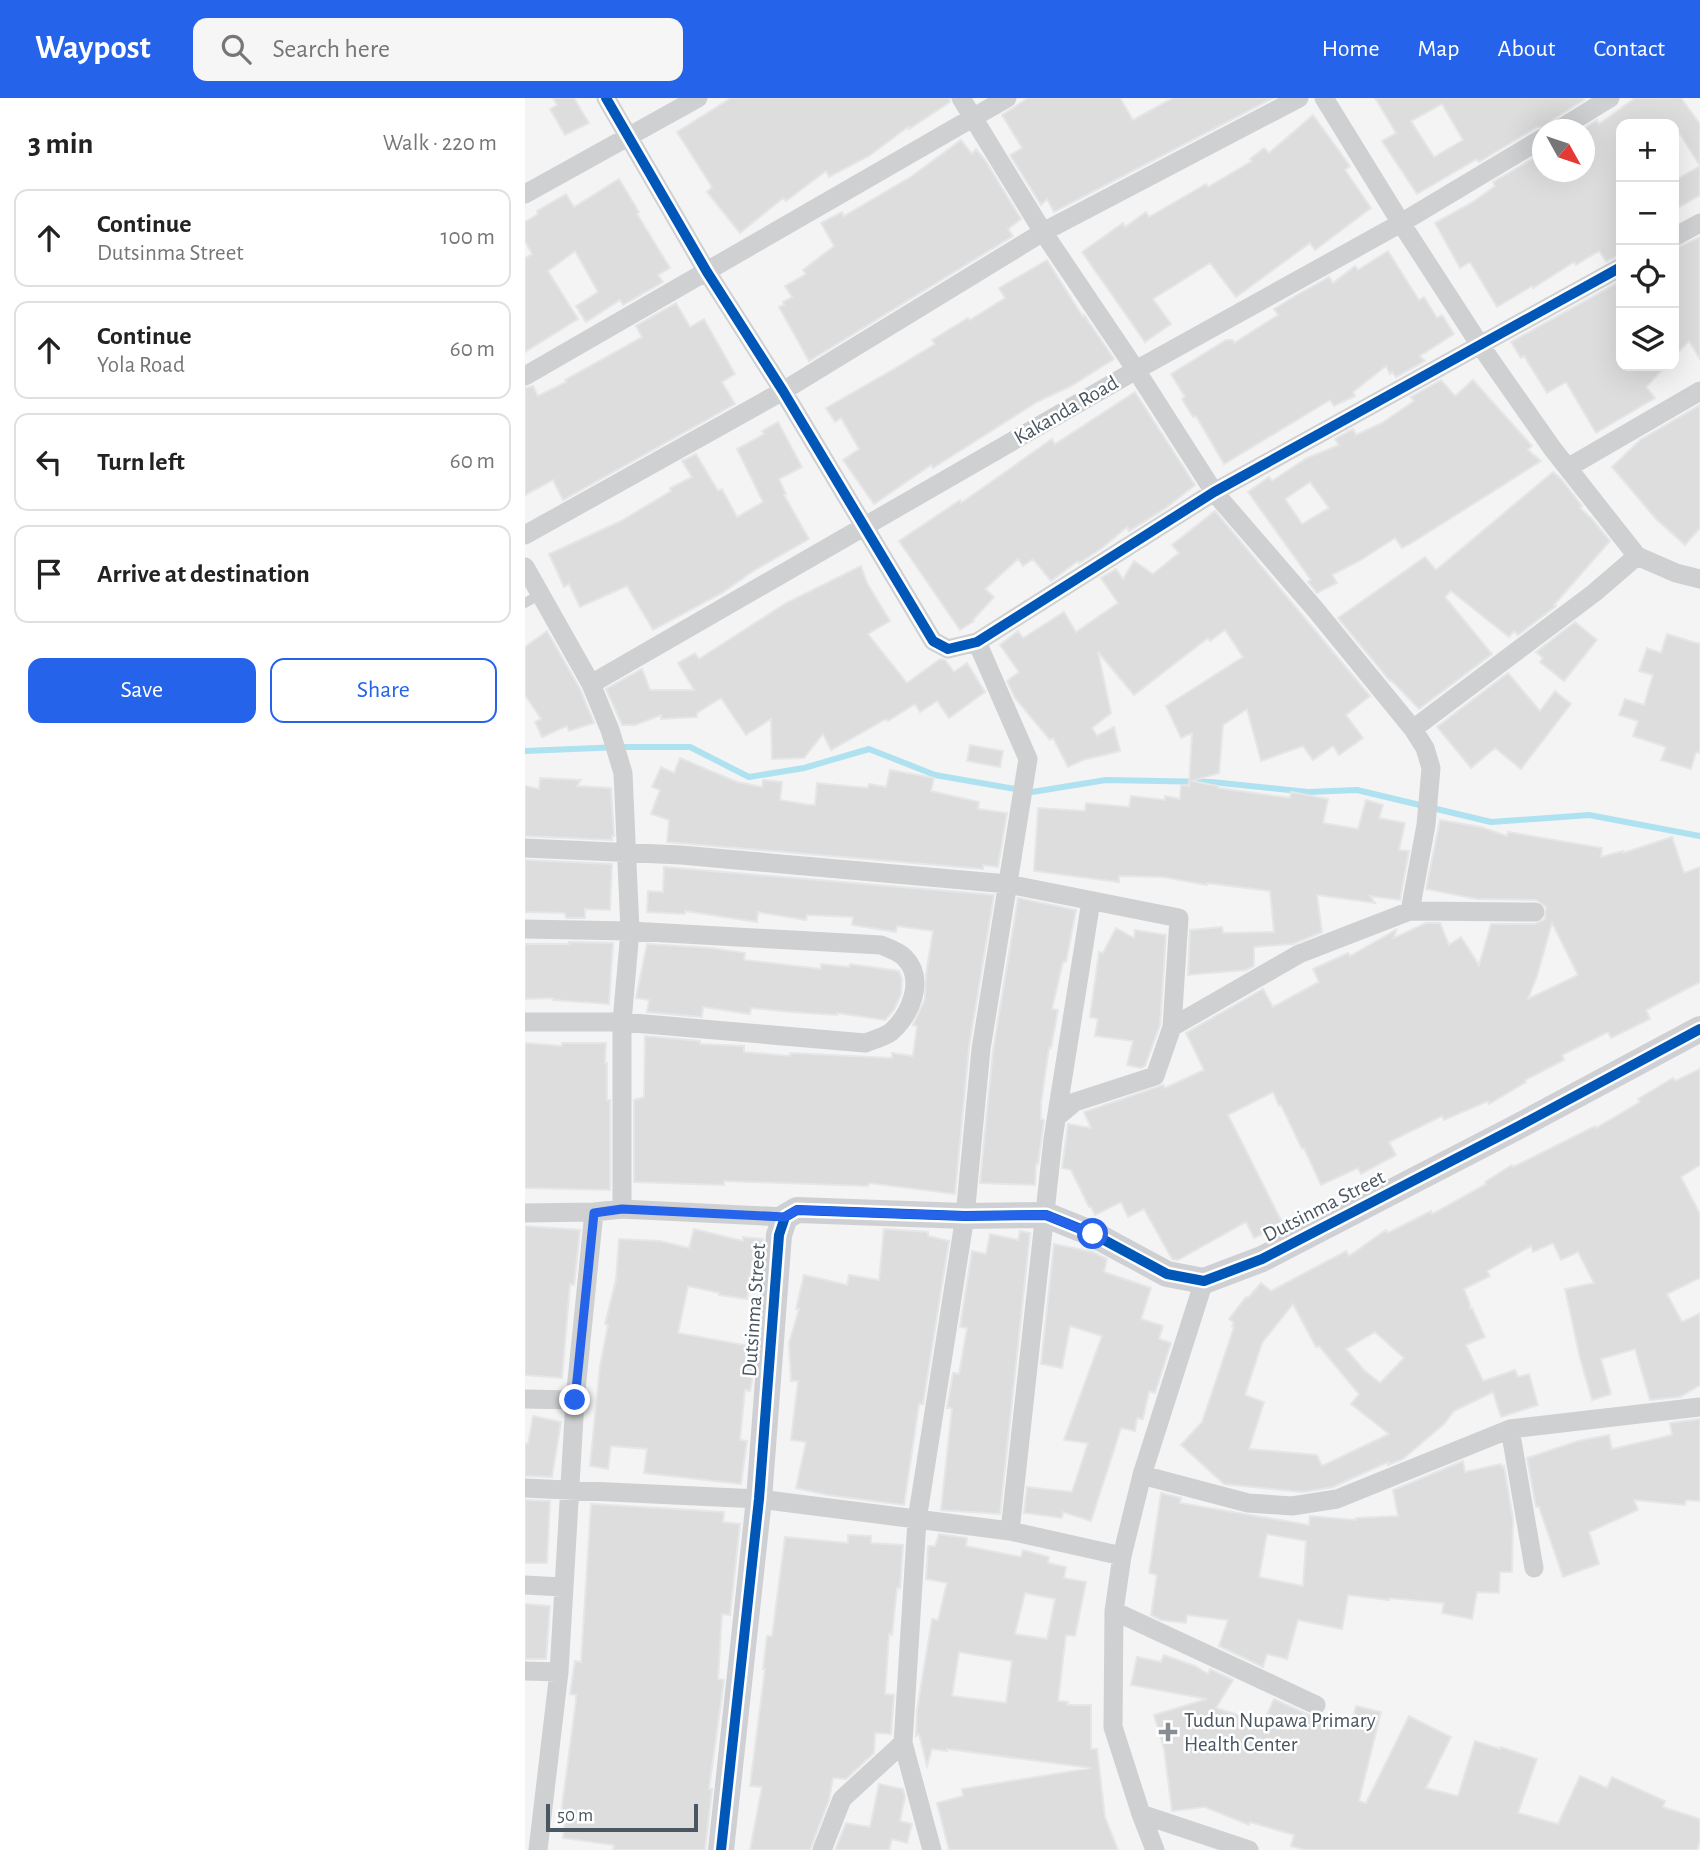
<!DOCTYPE html>
<html lang="en">
<head>
<meta charset="utf-8">
<style>
  :root { --surface:#fff; --page:#f6f6f6; --text:#222; --muted:#767676; --line:#e0e0e0; --accent:#2563eb }
  body { margin:0; font-family:"Alegreya Sans",sans-serif; background:var(--page); color:var(--text) }
  .controls { position:absolute; right:21px; top:21px; display:grid; overflow:hidden; border-radius:14px; box-shadow:0 7px 28px #0002 }
  .controls button { width:63px; height:63px; display:grid; place-items:center; padding:0; border:0; border-bottom:2px solid var(--line); background:var(--surface); color:var(--text); font:35px sans-serif }
  .compass { position:absolute; left:1007px; top:21px; width:63px; height:63px; border-radius:50%; background:var(--surface); box-shadow:0 7px 28px #0002; rotate:130deg }
  .scale { position:absolute; left:21px; bottom:18px; width:152px; box-sizing:border-box; padding-left:7px; border:4px solid #4a5661; border-top:0; font-size:19px; line-height:24px; white-space:nowrap; color:#4a5661; -webkit-text-stroke:5px #fff; paint-order:stroke }
  .stop { position:absolute; width:21px; height:21px; margin:-16px; border:5px solid #2563eb; border-radius:50%; background:#fff }
  .stop.end { background:#2563eb; border-color:#fff; box-shadow:0 2px 7px #0008 }
  .list { margin:0; padding:0; list-style:none }
  h2 { display:flex; justify-content:space-between; align-items:center; height:91px; margin:0; padding:0 28px; font-size:30px }
  h2 small { font-size:23px; font-weight:400; color:var(--muted) }
  .list li { display:grid; grid-template-columns:46px 1fr auto; gap:21px; align-items:center; box-sizing:border-box; height:98px; margin:0 14px 14px; padding:0 14px; border:2px solid var(--line); border-radius:14px }
  .list b { display:block; font-size:26px; white-space:nowrap }
  .list p { margin:0; font-size:23px; white-space:nowrap; color:var(--muted) }
  .list em { font-size:23px; font-style:normal; color:var(--muted) }
  .actions { display:flex; gap:14px; padding:21px 28px }
  .actions a { flex:1; padding:16px 0; border:2px solid var(--accent); border-radius:14px; text-align:center; font-size:24px; color:var(--accent) }
  .actions .main { background:var(--accent); color:#fff }
  .icon { flex:none; width:38px; height:38px; fill:none; stroke:currentColor; stroke-width:2; stroke-linecap:round; stroke-linejoin:round }
  .map { position:relative; flex:none; width:1175px; height:1752px; overflow:hidden }
  header { display:flex; align-items:center; gap:42px; box-sizing:border-box; height:98px; padding:0 35px; background:var(--accent); color:#fff }
  header strong { font-size:33px }
  nav { display:flex; gap:38px; margin-inline-start:auto; font-size:24px }
  .search { width:490px; height:63px; background:var(--page); display:flex; align-items:center; gap:18px; box-sizing:border-box; padding:0 24px; border-radius:14px; color:var(--muted); font-size:26px }
  main { display:flex }
  aside { flex:1; background:var(--surface) }
  .map>svg:first-child { display:block }
  .lines { fill:none; stroke-linecap:round; stroke-linejoin:round }
  .stream { stroke:#aee2f0; stroke-width:6 }
  .building { fill:#ddddde; stroke:#e5e6e7; stroke-width:2; fill-rule:evenodd }
  .lane { stroke:#ced0d2; stroke-width:10 }
  .street { stroke:#ced0d2; stroke-width:19 }
  .secondary { stroke:#ced0d4; stroke-width:26 }
  .cycleway-casing { stroke:#fff; stroke-width:15 }
  .cycleway { stroke:#0057b8; stroke-width:10 }
  .route { stroke:#2563eb; stroke-width:9 }
  .poi-dot { fill:#868d94; stroke:#fff; stroke-width:2.5 }
  .labels { text-anchor:middle; dominant-baseline:central; stroke-width:5; stroke-linejoin:round; paint-order:stroke }
  .street-label { font-size:21px; fill:#4a5661; stroke:#fff }
  .poi-label { font-size:21px; fill:#4a5661; stroke:#fff; text-anchor:start }
</style>
</head>
<body>
<header>
<strong>Waypost</strong>
<div class="search"><svg class="icon" aria-label="search" viewBox="0 0 24 24"><circle cx="10" cy="10" r="6"/><path d="M15 15l6 6"/></svg>Search here</div>
<nav><a>Home</a><a>Map</a><a>About</a><a>Contact</a></nav>
</header>
<main>
<aside>
<h2>3 min<small>Walk · 220 m</small></h2>
<ul class="list">
<li><svg class="icon" aria-label="ahead" viewBox="0 0 24 24"><path d="M12 20V5M6 11l6-6 6 6"/></svg><div><b>Continue</b><p>Dutsinma Street</p></div><em>100 m</em></li>
<li><svg class="icon" aria-label="ahead" viewBox="0 0 24 24"><path d="M12 20V5M6 11l6-6 6 6"/></svg><div><b>Continue</b><p>Yola Road</p></div><em>60 m</em></li>
<li><svg class="icon" aria-label="left" viewBox="0 0 24 24"><path d="M17 20v-9H6M10 6l-5 5 5 5"/></svg><div><b>Turn left</b></div><em>60 m</em></li>
<li><svg class="icon" aria-label="arrive" viewBox="0 0 24 24"><path d="M6 21V4h12l-3 4 3 4H6"/></svg><div><b>Arrive at destination</b></div></li>
</ul>
<div class="actions"><a class="main">Save</a><a>Share</a></div>
</aside>
<div class="map">
<svg width="1175" height="1752" viewBox="0 0 1175 1752">
  <rect width="100%" height="100%" fill="#f4f4f4"/>
  <g class="lines">
    <!-- stream -->
    <path class="stream" d="M0,653L96,649H165L224,679L279,670L344,651L410,677L507,694L581,682L687,684L783,694L832,692L966,724L1064,717L1175,738"/>
  </g>
  <!-- building -->
  <path class="building" d="M28,0H49L64,25L40,37L25,11L32,7Z
    M206,0H424L425,4L384,31L383,29L344,58L304,79L301,73L261,103L258,100L215,135L182,94L187,89L152,34Z
    M503,0H595L608,22L648,0H748L529,114L522,101L516,107L485,57L497,50L477,17Z
    M850,0H1057L1059,2L1027,22L1022,29H1012L954,64L952,61L892,96L857,43L871,35ZM917,6L938,42L909,59L886,23Z
    M1110,0H1156L1175,26V97L1149,112V83L1175,68L1155,36L1149,41V26H1096V157L1081,163L1074,153L1051,167L1049,164L1008,190L1007,188L972,209L945,164L935,170L910,125L948,104L970,88L968,84L1018,55V74H1060V32H1057L1072,22L1074,26Z
    M788,17L825,68L820,72L846,110L790,152L785,145L711,199L685,165L628,201L646,226L620,244L557,154L598,125L600,129L621,114L624,119L681,86L683,89L727,63L725,61L739,50L744,55Z
    M436,42L447,56L451,51L460,62L496,121L483,131L488,138L284,263L254,209L259,207L258,204L267,199L260,188L281,176L278,172L309,148L296,125L317,114L319,118L387,78Z
    M94,81L114,114L112,116L145,170L133,177L138,184L98,207L95,202L61,224L51,208L73,194L50,153L23,173L53,221L0,254V160L7,156L0,143V124L13,116L12,113L41,96L49,109Z
    M1175,139V261L1164,243L1149,259V151Z
    M863,153L894,202L899,199L912,220L917,217L929,236L895,258L900,263L871,279L867,274L865,276L861,268L828,294L830,298L809,308L805,302L699,366L671,318L668,319L657,301L660,299L646,276L701,242H708L709,245L753,217L749,211L772,197L804,179L808,185L830,168L833,172Z
    M522,162L558,219L559,217L589,261L546,288L512,304L408,370L406,367L349,406L318,362L334,351L316,320L310,324L301,310L369,271L410,246L407,242L443,220L445,222L480,200L474,190Z
    M1096,183V268H1141L1121,289L1130,300L1071,335L1041,284L1022,295L999,258L996,260L986,244Z
    M151,205L165,229L179,221L210,276L197,284L210,306L38,402L28,382L0,397V290L8,288L13,298L41,284L40,282L117,239L111,228Z
    M916,282L930,298L948,282L1007,348L1003,352L1016,363L885,446L877,450L870,440L836,462L807,477L812,485L792,495L783,484L786,482L723,394L744,379L747,383L782,360L814,347L810,341L828,331L831,337L857,325L889,303L886,299ZM785,384L804,410L777,426L760,401Z
    M610,294L670,387L641,410L604,433L602,429L577,450L554,465L553,463L526,483L508,461L498,468L493,461L460,491L469,499L448,522L449,523L435,532L374,443L435,402L436,405L527,341L530,346Z
    M1175,307V430L1160,447L1131,421L1087,369L1115,342Z
    M253,324L277,369L254,381L261,396L259,397L284,441L230,472L197,495L128,532L102,488L55,509L44,486L39,489L24,456L96,423L146,393L145,390L167,379L157,363L171,356L193,393L197,391L212,419L238,404L212,351L239,336L237,333Z
    M1028,374L1037,382L1057,408L1055,410L1067,421L1085,443L1029,507L1031,508L993,537L989,533L984,539L926,493L920,499L967,556L894,611L866,582L865,583L813,520L900,459L911,472Z
    M690,413L845,598L821,617L838,640L814,657L808,648L788,662L778,648L736,663L722,611L698,627L694,675L667,683L693,688V690L765,700L766,694L803,701L798,725L833,731L841,702L858,707L854,720L880,725L874,752L884,753L875,802L845,798L850,805L792,797L797,834L768,846L729,849V868L721,872L663,877L665,832L697,829L698,835L749,834L745,793L682,785V787L638,779L594,778V784L509,773L513,710L560,713L561,705L604,709L606,698L640,702V698L655,701L656,687L664,688L667,635L656,640L641,608L718,559L700,532L685,543L683,540L609,597L573,554L586,615L567,630L572,638L589,629L595,653L558,662L543,669L528,640L525,642L490,600L482,583L494,574L475,547L493,533L498,540L539,514L551,534L593,505L576,480L591,471L598,481L609,463L628,476L654,455L647,447Z
    M336,468L342,485L365,523L343,536L382,585L415,561L420,562L429,574L442,565L460,594L424,620L412,603L395,614L390,606L363,623L361,621L306,652L298,636L279,660L247,661L246,621L221,637L196,600L172,615V619L136,621V617L110,627H97L81,591L117,571L125,592H169L153,565L170,555L174,561L261,505Z
    M1050,524L1072,542L1039,583L1015,564L1018,560L1011,554Z
    M22,533L55,591L69,625L44,633L42,628L17,639L10,624L16,621L0,597V549Z
    M1142,536L1175,546V655L1171,654L1166,671L1136,662L1141,649L1108,638L1113,623L1094,617L1100,601L1119,607L1128,577L1114,573L1122,550L1136,555Z
    M983,575L1015,613L1030,593L1046,606L996,671L970,650L946,670L912,629Z
    M445,647L478,653L475,669L442,663Z
    M155,660L212,684L237,689L238,682L257,684L255,702L285,707H290L292,685L343,690L344,686L361,689L365,672L409,680L406,693L454,704L453,711L482,715L473,769L458,767V771L142,744L144,722L126,716L135,692L127,689L136,669L149,675Z
    M15,680L56,682L52,688L86,690L89,738H87V742L0,738V688L14,691Z
    M915,722L956,729L982,738L983,734L1077,750L1076,759L1098,753V755L1147,739L1159,775L1175,769V884L1121,912L1125,921L1086,940L1083,934L1037,957L1039,962L1000,982L1001,984L964,1006L963,1003L919,1022L917,1018L864,1044L871,1057L836,1076L833,1070L796,1087L779,1050L777,1051L756,1007L754,1008L748,994L703,1017L758,1126L729,1140L721,1124L653,1162L647,1161L619,1111L603,1119L596,1104L570,1117L566,1109H564L546,1072L537,1070L543,1026L566,1030L559,1014L638,987L640,990L679,972L661,935L738,891L748,909L794,884L788,871L823,855L825,858L871,832L869,840L901,825H915L924,847L936,839L954,867L966,826H1010L1020,821L1021,809L1011,802L952,801L901,791ZM1027,825L1053,877L1003,901L1012,878Z
    M0,762L87,766L85,812L60,811V820H41L40,815L0,814Z
    M139,769L469,797L444,949L430,1096L344,1085L343,1088L199,1083V1087L109,1084V1002L119,999L120,938L175,943V946L219,948V954L265,958V955L367,960V955L388,958L392,928L388,927L400,901L401,876L408,833L372,828L371,834L327,827L328,819L282,817L281,822L233,814L232,824L160,813V816L122,814L123,793L138,794Z
    M493,800L551,812L541,864H538L527,911L533,912L526,950H524L516,1005V1021L519,1022L513,1066H511L510,1087L455,1085L468,953Z
    M591,830L609,840L610,832L641,837L635,927L620,968L616,970L602,967L608,943L570,938L573,921L565,919L574,854L578,855Z
    M44,844L88,845L84,906L28,902V900L0,901V846H44Z
    M122,846L186,850L220,855L219,862L296,871V866L324,869L325,866L374,873L377,881L376,896L369,912L360,922L312,915V917L266,914L226,910L225,916L178,909L177,919L122,914L124,902L111,900Z
    M0,945L37,948V945H81L80,965H82V1002H85V1092L0,1090Z
    M1175,971V1067L1156,1079L1175,1116V1180L1142,1196L1157,1224L1175,1215V1287L1155,1299L1125,1302L1110,1251L1076,1261L1086,1296L1067,1302L1055,1260L1040,1191L1069,1185L1053,1154L1036,1162L1028,1145L1008,1154L1006,1148L962,1173L965,1178L939,1191L945,1206V1211L947,1210L960,1239L941,1247L958,1283L990,1272L993,1279L1004,1276L1013,1307L976,1319L968,1294L929,1313L919,1326L878,1361L863,1367V1364L808,1389L777,1394L699,1386L656,1347L677,1324L709,1229L707,1228L709,1225L704,1221L721,1199L723,1200L736,1185L746,1193L821,1153L824,1158L861,1132L863,1135L906,1113L907,1116L961,1086L960,1084L987,1067L988,1069L1070,1028L1071,1030L1115,1004L1113,1001L1148,980L1150,983ZM768,1206L791,1249L794,1248L834,1296L826,1306L864,1336L797,1368L792,1357L724,1351L739,1304L720,1297L737,1245ZM850,1234L879,1260L855,1285L839,1272L821,1251Z
    M0,1128L55,1132L49,1187L45,1186L37,1280L0,1277Z
    M169,1131L218,1143V1139L238,1141L236,1168H227L222,1201L194,1197V1195L163,1188L153,1235L230,1249L227,1284L225,1293L220,1292L215,1342L222,1343L216,1386L119,1375L122,1351L86,1348L83,1371L65,1368L75,1268L83,1227L80,1226L91,1182L94,1141L135,1143L164,1150Z
    M359,1131L403,1134V1138L424,1143L398,1306H394L379,1407L303,1397L271,1390L281,1344L266,1342L273,1283H266L264,1245L274,1211H271L279,1177L322,1187L324,1177L354,1182Z
    M495,1133L505,1135L475,1416L416,1412L427,1310H422L428,1275L434,1276L442,1230L435,1229L447,1153L461,1156L465,1136L493,1142Z
    M529,1146L568,1154L582,1161L579,1174L626,1190L616,1221L638,1228L634,1241L646,1245L630,1295L624,1293L618,1321L612,1320L610,1333L596,1330L566,1423L538,1414L537,1420L499,1415L502,1389L547,1394L563,1345L539,1342L577,1238L545,1228L537,1270L516,1266Z
    M8,1318L36,1324L27,1379L0,1378V1345L3,1346Z
    M1175,1321V1403L1161,1402L1160,1407L1109,1402L1113,1412L1064,1434L1074,1466L1038,1479L1014,1409H1011L1002,1360L1053,1343L1084,1337L1087,1351L1147,1337L1145,1325Z
    M938,1363L940,1374L976,1366L977,1369L979,1368L988,1421L987,1474H975L974,1495L952,1494L947,1521L917,1515L919,1505L864,1500V1502L823,1497L817,1531L773,1522L762,1561L742,1556L738,1569L694,1548L703,1522L662,1517L661,1525L636,1522L626,1517L632,1477L624,1475L636,1395L656,1400L655,1405L784,1427L785,1418L831,1422V1420L873,1418L868,1392ZM742,1436L781,1443L778,1488L734,1479Z
    M0,1402L25,1403L22,1465H0Z
    M66,1406L199,1414L198,1424L215,1426L205,1517L197,1516L193,1581L199,1582L184,1691H187L180,1752H88L89,1747L38,1740L40,1724L35,1723L51,1603V1597L45,1596L50,1563L56,1564Z
    M414,1436L442,1440L441,1448L496,1459L498,1452L524,1459L523,1465L541,1469L539,1480L561,1484L550,1538L541,1537L533,1603L543,1604L542,1607H566V1651H572L580,1719L593,1752H424L412,1705L438,1698L437,1691L566,1670L422,1651V1653L407,1651L402,1668L394,1636L391,1638L392,1612L407,1521L413,1522L422,1485L401,1481L403,1448H410ZM500,1495L530,1501L522,1541L490,1536ZM434,1554L487,1563L481,1605L427,1598Z
    M323,1437L346,1438V1445L378,1447L375,1490H372L367,1537L364,1536L360,1596L369,1597L366,1636L350,1635L349,1655L321,1681L308,1680L304,1702L285,1752H225L237,1689L225,1688L240,1571H238L242,1538H247L260,1439L323,1445Z
    M0,1506L25,1508L21,1561H0Z
    M639,1557L670,1568L683,1576L685,1571L708,1582L691,1610L738,1625L749,1601L786,1618L794,1619L806,1624L808,1616L827,1623L831,1608L856,1614L834,1703L841,1705L884,1618L926,1639L901,1690L933,1698L950,1643L975,1651L976,1649L1012,1661L993,1715L1033,1726L1055,1678L1082,1690L1087,1679L1140,1703L1138,1709L1175,1721V1742L1172,1752H780L766,1748L769,1737L725,1724L724,1727L680,1709L647,1713L639,1651L629,1617L682,1601L606,1587L612,1559L636,1564Z
    M354,1686L378,1691L380,1699L375,1723L387,1726L382,1745L367,1741L364,1752H310L321,1725L345,1729Z"/>
  <g class="lines">
    <!-- lane -->
    <path class="lane" d="M0,505L16,496"/>
    <!-- street -->
    <path class="street" d="M81,0L182,174L258,293L408,543L423,551L452,544L689,394L1096,169
      M436,0L518,134L611,272L689,394L790,511L888,631L900,650L906,670L901,727L885,813
      M799,0L876,125L955,247L1027,350L1112,458L1151,475L1175,481
      M1033,32L1085,0
      M0,96L173,0
      M1149,139L1175,125
      M0,278L482,0
      M1044,369L1175,293
      M0,437L258,293L518,134L774,0
      M0,469L66,586L85,632L98,675L105,833L97,924V1111
      M66,586L611,272L876,125L1018,40
      M888,631L1069,495L1112,458
      M0,750L156,757L483,786L654,820L647,929L630,978L550,1004L532,1019
      M0,831L105,833L356,847C363,850 375,854 380,860C401,882 385,917 366,934C359,939 348,942 340,945L97,924H0
      M647,929L774,856L885,813L1010,814
      M0,1115L69,1114L97,1111L260,1119
      M0,1301L50,1302
      M985,1331L1009,1470
      M617,1377L723,1405L767,1408L812,1401L985,1331L1175,1309
      M0,1390L234,1401L485,1433L597,1458
      M485,1433L528,1041L566,803
      M0,1487L37,1489
      M589,1513L791,1607
      M0,1573L34,1574
      M616,1716L724,1752
      M13,1752L34,1574L50,1302L69,1114
      M297,1752L317,1701L378,1645
      M407,1752L378,1645L392,1422L440,1118L456,951L503,661L452,544
      M630,1752L616,1716L588,1629L589,1513L597,1458L617,1377L679,1183"/>
    <!-- secondary -->
    <path class="secondary" d="M196,1752L234,1401L254,1137L260,1119L272,1112L440,1118L521,1117L568,1136L642,1176L679,1183L737,1161L994,1028L1175,931"/>
    <!-- cycleway casing -->
    <g class="cycleway-casing">
      <path id="cycleway" d="M81,0L182,174L258,293L408,543L423,551L452,544L689,394L1096,169
        M196,1752L234,1401L254,1137L260,1119L272,1112L440,1118L521,1117L568,1136L642,1176L679,1183L737,1161L994,1028L1175,931"/>
    </g>
    <!-- cycleway -->
    <use href="#cycleway" class="cycleway"/>
  </g>
  <g class="lines">
    <!-- route -->
    <path class="route" d="M50,1302L69,1115L97,1111L260,1119L272,1112L440,1118L521,1117L568,1136"/>
  </g>
  <!-- markers -->
  <path class="poi-dot" d="M639.5 1623.5h7v7h7v7h-7v7h-7v-7h-7v-7h7z"/>
  <g class="labels">
    <!-- street labels -->
    <g class="street-label">
      <text transform="translate(541 312) rotate(-30)">Kakanda Road</text>
      <text transform="translate(799 1108) rotate(-27)">Dutsinma Street</text>
      <text transform="translate(229 1212) rotate(-86)">Dutsinma Street</text>
    </g>
    <!-- poi labels -->
    <g class="poi-label">
      <text x="659" y="1622">Tudun Nupawa Primary<tspan x="659" dy="24">Health Center</tspan></text>
    </g>
  </g>
</svg>
<div class="controls">
<button>+</button>
<button>−</button>
<button><svg class="icon" aria-label="locate" viewBox="0 0 24 24"><circle cx="12" cy="12" r="6"/><path d="M12 2v4M12 18v4M2 12h4M18 12h4"/></svg></button>
<button><svg class="icon" aria-label="layers" viewBox="0 0 24 24"><path d="M12 4l9 5-9 5-9-5zM3 14l9 5 9-5"/></svg></button>
</div>
<svg class="compass" viewBox="-18 -18 36 36"><path d="M0-13l5 13h-10z" fill="#e53935"/><path d="M0 13l5-13h-10z" fill="#767676"/></svg>
<div class="scale">50 m</div>
<div class="stop" style="left:568px;top:1136px"></div>
<div class="stop end" style="left:50px;top:1302px"></div>
</div>
</main>
</body>
</html>
